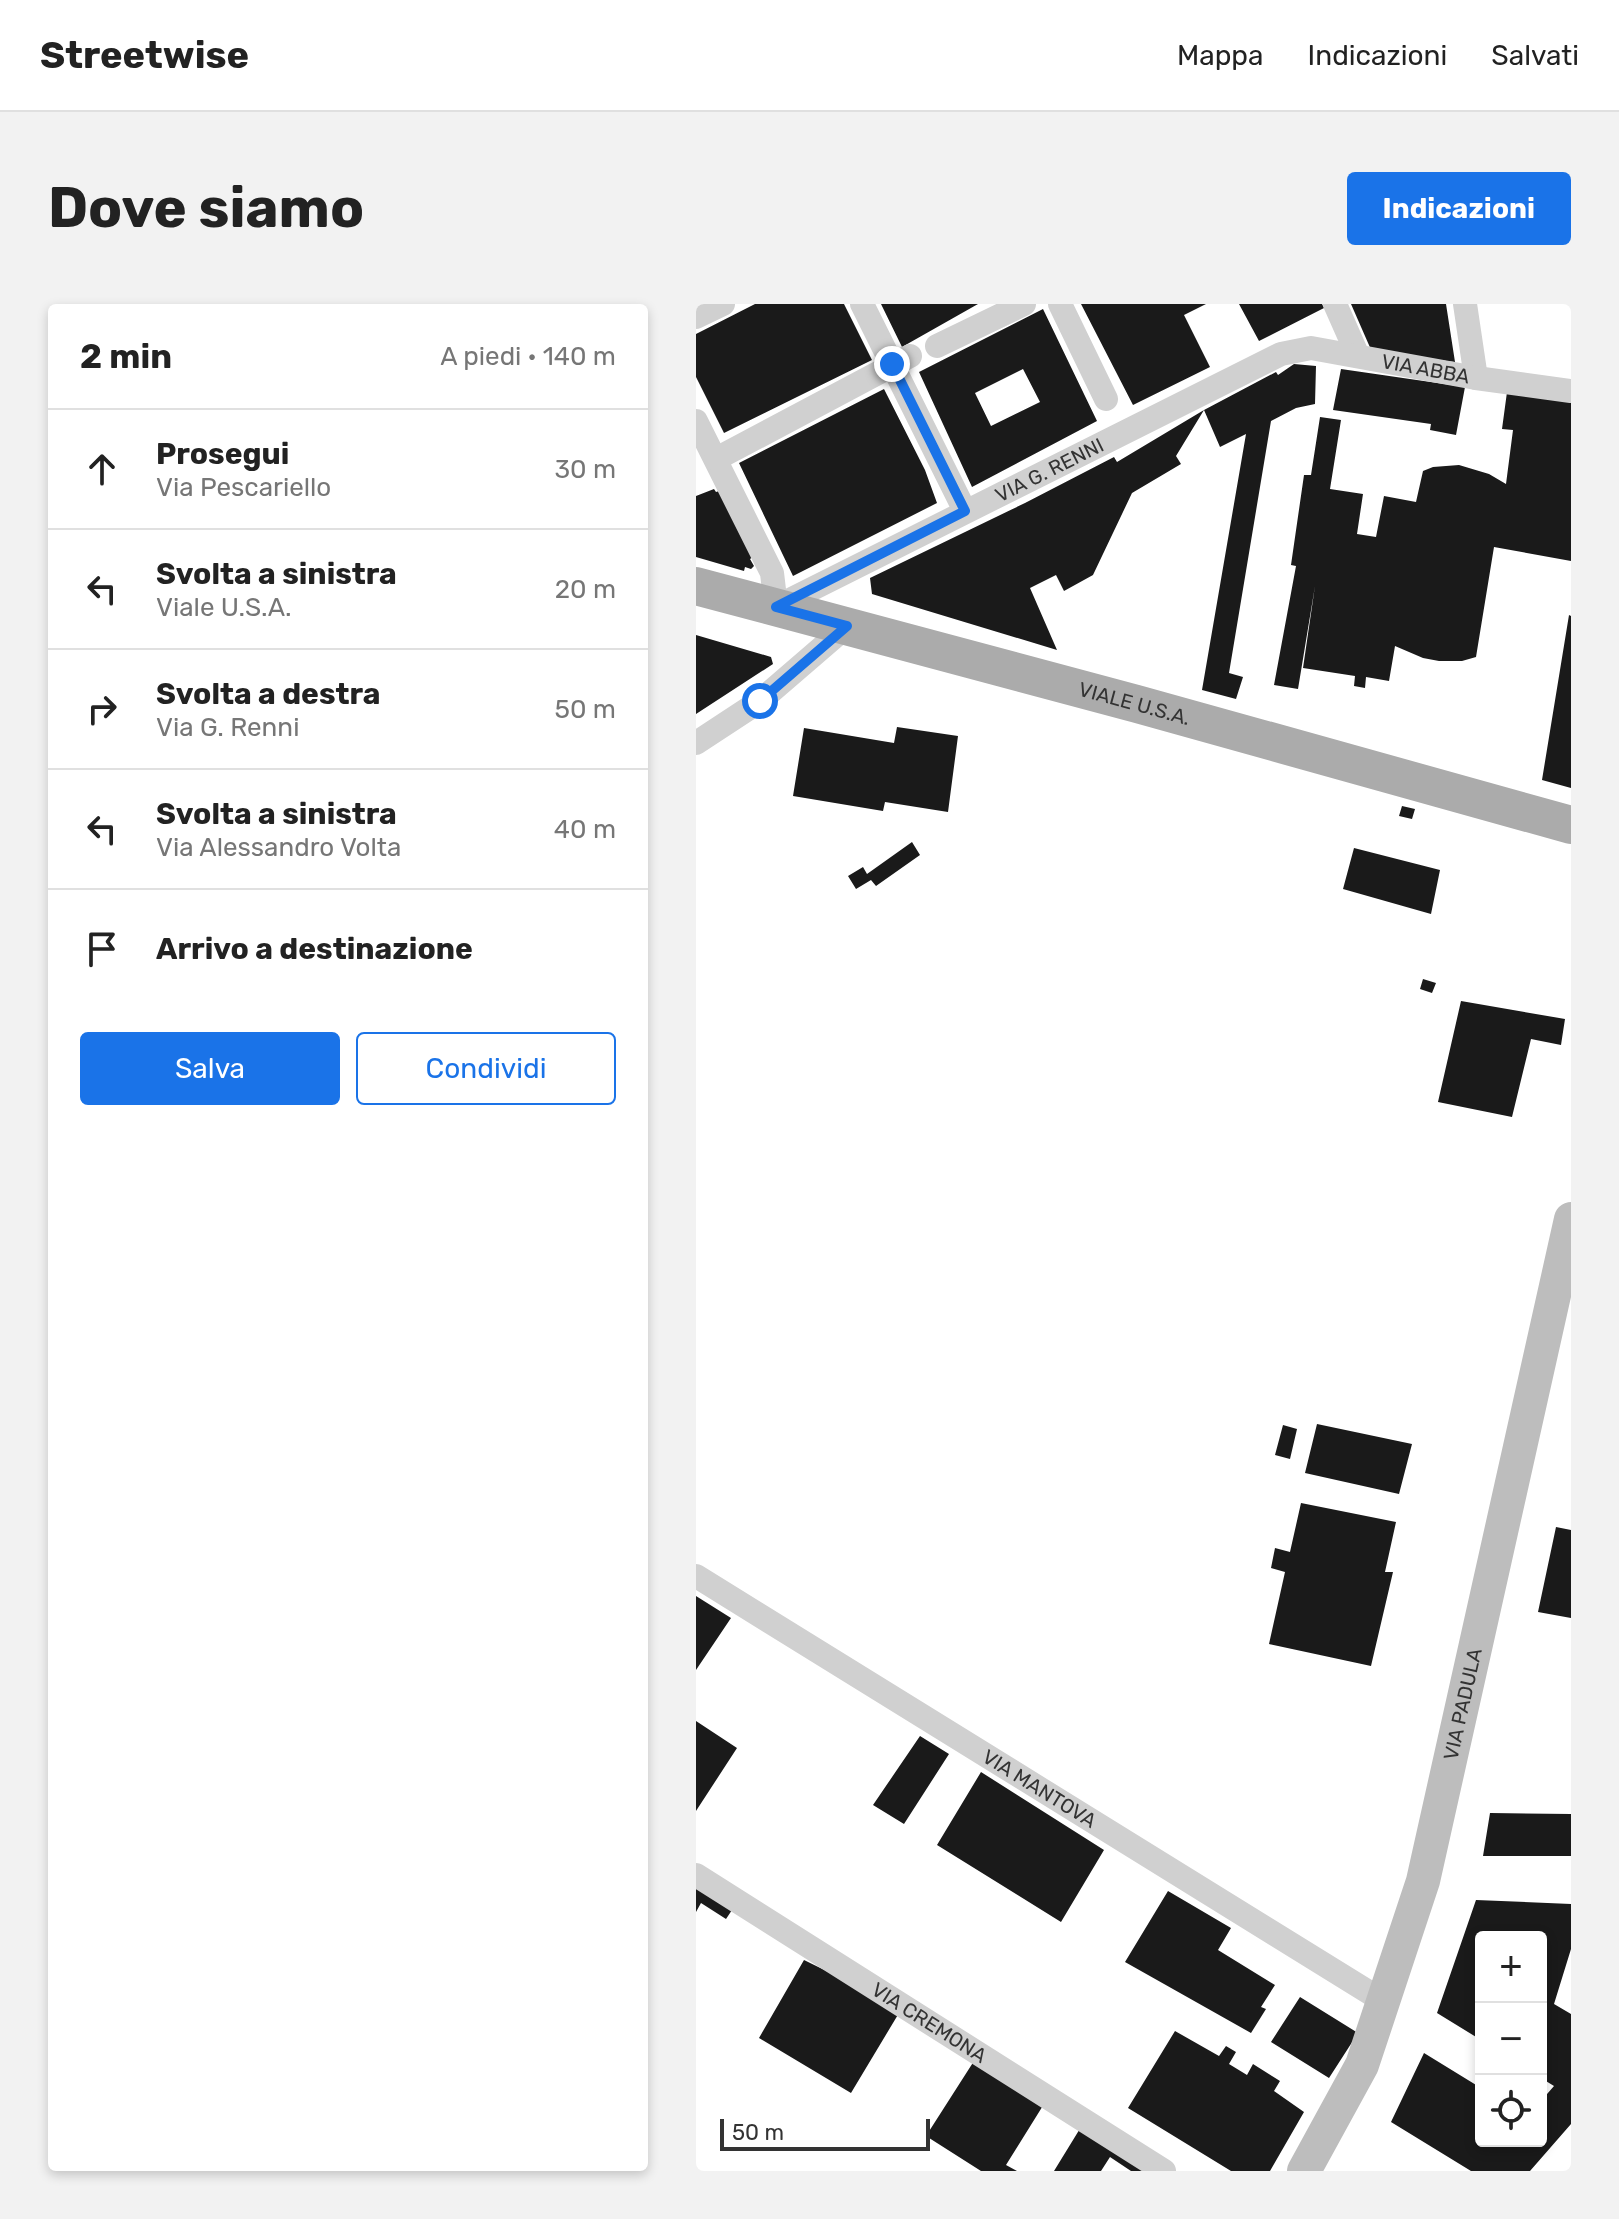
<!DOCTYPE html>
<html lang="it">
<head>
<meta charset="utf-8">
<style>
  :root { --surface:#fff; --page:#f2f2f2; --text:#222; --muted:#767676; --line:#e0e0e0; --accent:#1a73e8 }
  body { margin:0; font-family:Rubik,sans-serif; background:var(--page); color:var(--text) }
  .controls { position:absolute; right:24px; bottom:24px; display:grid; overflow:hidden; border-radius:8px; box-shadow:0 4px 12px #0003 }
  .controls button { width:72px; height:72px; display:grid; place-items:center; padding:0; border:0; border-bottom:2px solid var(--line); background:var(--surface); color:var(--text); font:40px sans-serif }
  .scale { position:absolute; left:24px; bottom:20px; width:210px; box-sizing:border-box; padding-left:8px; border:4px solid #333; border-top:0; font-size:22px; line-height:28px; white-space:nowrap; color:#333; -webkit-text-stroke:6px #fff; paint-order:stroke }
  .stop { position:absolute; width:24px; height:24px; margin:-18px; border:6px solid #1a73e8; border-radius:50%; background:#fff }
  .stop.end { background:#1a73e8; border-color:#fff; box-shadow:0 2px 8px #0008 }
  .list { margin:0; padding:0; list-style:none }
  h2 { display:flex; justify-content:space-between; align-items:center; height:104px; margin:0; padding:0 32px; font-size:34px }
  h2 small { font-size:26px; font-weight:400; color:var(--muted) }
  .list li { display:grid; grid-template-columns:52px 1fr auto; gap:24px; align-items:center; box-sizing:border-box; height:120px; padding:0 32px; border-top:2px solid var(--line) }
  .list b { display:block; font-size:30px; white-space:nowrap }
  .list p { margin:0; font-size:26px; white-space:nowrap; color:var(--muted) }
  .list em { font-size:26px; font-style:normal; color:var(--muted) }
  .actions { display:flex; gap:16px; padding:24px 32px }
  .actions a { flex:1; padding:18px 0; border:2px solid var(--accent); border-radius:8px; text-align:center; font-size:28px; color:var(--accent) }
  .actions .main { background:var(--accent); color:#fff }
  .icon { flex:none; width:44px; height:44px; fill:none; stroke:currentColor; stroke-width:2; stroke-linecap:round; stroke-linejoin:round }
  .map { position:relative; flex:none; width:875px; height:1867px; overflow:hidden; border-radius:8px }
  header { display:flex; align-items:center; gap:48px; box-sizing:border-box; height:112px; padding:0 40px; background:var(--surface); border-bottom:2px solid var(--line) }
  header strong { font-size:38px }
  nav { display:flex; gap:44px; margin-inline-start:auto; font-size:28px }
  .intro { display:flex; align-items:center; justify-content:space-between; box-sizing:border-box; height:192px; padding:0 48px }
  h1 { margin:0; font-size:56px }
  .button { padding:20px 36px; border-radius:8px; background:var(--accent); color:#fff; font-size:28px; font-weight:700 }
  main { display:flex; gap:48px; padding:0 48px }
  aside { flex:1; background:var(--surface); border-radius:8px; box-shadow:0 4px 12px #0003 }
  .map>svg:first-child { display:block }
  .building { fill:#1a1a1a; fill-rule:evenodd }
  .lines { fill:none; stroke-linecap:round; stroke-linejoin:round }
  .street { stroke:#d0d0d0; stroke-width:24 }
  .secondary { stroke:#bdbdbd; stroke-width:34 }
  .primary { stroke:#ababab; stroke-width:38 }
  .route { stroke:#1a73e8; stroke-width:10 }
  .labels { text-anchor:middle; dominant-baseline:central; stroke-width:8; stroke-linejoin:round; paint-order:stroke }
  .street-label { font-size:20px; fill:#333; stroke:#fff }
</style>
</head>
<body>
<header>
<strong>Streetwise</strong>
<nav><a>Mappa</a><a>Indicazioni</a><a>Salvati</a></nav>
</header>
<div class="intro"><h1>Dove siamo</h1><a class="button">Indicazioni</a></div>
<main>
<aside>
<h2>2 min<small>A piedi · 140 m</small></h2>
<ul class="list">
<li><svg class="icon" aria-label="ahead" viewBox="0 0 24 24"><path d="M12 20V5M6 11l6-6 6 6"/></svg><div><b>Prosegui</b><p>Via Pescariello</p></div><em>30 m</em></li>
<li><svg class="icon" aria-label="left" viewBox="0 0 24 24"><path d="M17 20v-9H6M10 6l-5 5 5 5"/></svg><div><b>Svolta a sinistra</b><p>Viale U.S.A.</p></div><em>20 m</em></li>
<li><svg class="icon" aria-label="right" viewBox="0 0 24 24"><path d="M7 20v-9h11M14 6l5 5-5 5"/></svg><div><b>Svolta a destra</b><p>Via G. Renni</p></div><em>50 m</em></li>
<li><svg class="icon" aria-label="left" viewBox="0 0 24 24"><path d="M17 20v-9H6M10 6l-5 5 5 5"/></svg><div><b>Svolta a sinistra</b><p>Via Alessandro Volta</p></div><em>40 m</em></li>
<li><svg class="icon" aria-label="arrive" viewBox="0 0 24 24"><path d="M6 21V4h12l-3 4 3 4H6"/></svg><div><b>Arrivo a destinazione</b></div></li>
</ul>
<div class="actions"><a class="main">Salva</a><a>Condividi</a></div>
</aside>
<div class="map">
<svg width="875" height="1867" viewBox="0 0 875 1867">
  <rect width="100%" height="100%" fill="#fff"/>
  <!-- building -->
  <path class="building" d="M59,0H148L176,56L28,129L0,73V30Z
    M185,0H282L206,43Z
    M385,0H510L488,11L514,63L437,101Z
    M543,0H626L628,4L563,37Z
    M655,0H750L759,58L676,48Z
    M347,5L401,117L276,183L223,68ZM327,65L344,98L295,122L279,89Z
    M598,60L620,62L619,100L600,104L575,117L533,369L547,373L540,395L506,386L550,130L524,143L508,106L480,152L485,160L436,189L397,271L368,287L360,271L334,284L361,346L176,290L174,274L329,199L418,153L421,158L508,106L580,68L582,71Z
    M645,65L769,83L760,131L734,126L735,120L637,106Z
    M188,85L229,166L241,199L97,272L43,159Z
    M811,88L875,97V257L798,243L780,353L766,357H743L727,354L699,342L693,377L670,373L669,384L658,382L659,372L607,364L619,282L602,385L578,381L600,262L595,261L608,171H615L624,113L645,116L634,185L667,190L661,230L680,233L688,192L720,198L727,167L737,163L763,161L793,170L810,180L817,126L806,125Z
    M18,185L20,188L23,187L57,253L54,255L58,262L55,265L49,263L48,267L0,253V192Z
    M873,311L875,312V484L846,476Z
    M0,331L75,353L77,360L0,410Z
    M201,423L262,432L252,508L189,498L187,507L97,492L108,424L198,439Z
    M706,502L719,505L716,515L703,512Z
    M216,538L224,551L180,582L175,576L160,585L152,572L167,563L171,570Z
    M658,544L744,566L735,610L647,585Z
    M727,675L740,679L736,689L724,685Z
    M765,697L869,715L865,741L835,735L816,813L742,798Z
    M621,1120L716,1140L703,1190L609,1169Z
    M587,1121L601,1125L594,1155L579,1151Z
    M605,1199L700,1218L689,1268H697L675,1362L573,1340L589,1268L575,1264L579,1244L594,1248Z
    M860,1223L875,1226V1314L842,1308Z
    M0,1292L35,1314L0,1366Z
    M0,1417L41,1444L0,1507Z
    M224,1432L253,1450L208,1520L177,1501Z
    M285,1468L408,1546L365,1618L241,1541Z
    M794,1509L875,1510V1552H787Z
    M0,1581L36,1606L30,1615L5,1599L0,1608Z
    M472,1587L535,1624L522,1646L579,1681L565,1703L570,1705L555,1729L429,1658Z
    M780,1596L875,1600V1645L858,1700L875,1710V1820L834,1867H775L695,1818L728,1749L785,1784V1837H845V1797L858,1782L845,1774V1633H785V1736L741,1709Z
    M108,1656L206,1704L155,1789L63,1734Z
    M604,1693L662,1729L633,1774L575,1738Z
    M479,1727L523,1752L530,1742L540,1748L533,1760L551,1771L557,1760L584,1777L578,1787L608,1808L574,1867H535L432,1804Z
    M278,1757L348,1800L310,1861L321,1867H285L230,1832Z
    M385,1823L454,1867H435L414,1853L405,1867H358Z"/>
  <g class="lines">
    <!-- street -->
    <g class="street">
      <path d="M166,0L269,207"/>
      <path d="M364,0L410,95"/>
      <path d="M639,0L662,52"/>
      <path d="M769,0L780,74"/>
      <path d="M0,13L27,0"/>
      <path d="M241,42L328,0"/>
      <path id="s1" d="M0,117L76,269L80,303L585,50L615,44L780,74L875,87"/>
      <path d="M20,155L214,52"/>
      <path d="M0,439L64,397L151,322"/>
      <path id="s2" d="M0,1272L687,1697"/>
      <path id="s3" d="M0,1571L468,1867"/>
    </g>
    <!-- secondary -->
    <path class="secondary" id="s4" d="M608,1867L666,1761L727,1577L875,915"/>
    <!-- primary -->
    <path class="primary" id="s5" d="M0,282L441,400L875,521"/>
  </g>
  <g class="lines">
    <!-- route -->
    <path class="route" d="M64,397L151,322L80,303L269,207L196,60"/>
  </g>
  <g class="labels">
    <!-- street labels -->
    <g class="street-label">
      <text stroke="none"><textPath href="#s1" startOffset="916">VIA ABBA</textPath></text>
      <text stroke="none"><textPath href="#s1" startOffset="510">VIA G. RENNI</textPath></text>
      <text stroke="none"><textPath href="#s5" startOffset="454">VIALE U.S.A.</textPath></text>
      <text stroke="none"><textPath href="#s4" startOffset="496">VIA PADULA</textPath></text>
      <text stroke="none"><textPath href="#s2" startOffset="404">VIA MANTOVA</textPath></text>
      <text stroke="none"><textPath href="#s3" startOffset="276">VIA CREMONA</textPath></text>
    </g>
  </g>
</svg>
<div class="controls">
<button>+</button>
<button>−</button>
<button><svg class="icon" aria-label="locate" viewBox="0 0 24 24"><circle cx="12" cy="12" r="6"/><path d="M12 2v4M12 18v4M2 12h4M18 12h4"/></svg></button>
</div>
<div class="scale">50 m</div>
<div class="stop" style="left:64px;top:397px"></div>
<div class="stop end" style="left:196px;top:60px"></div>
</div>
</main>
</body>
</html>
